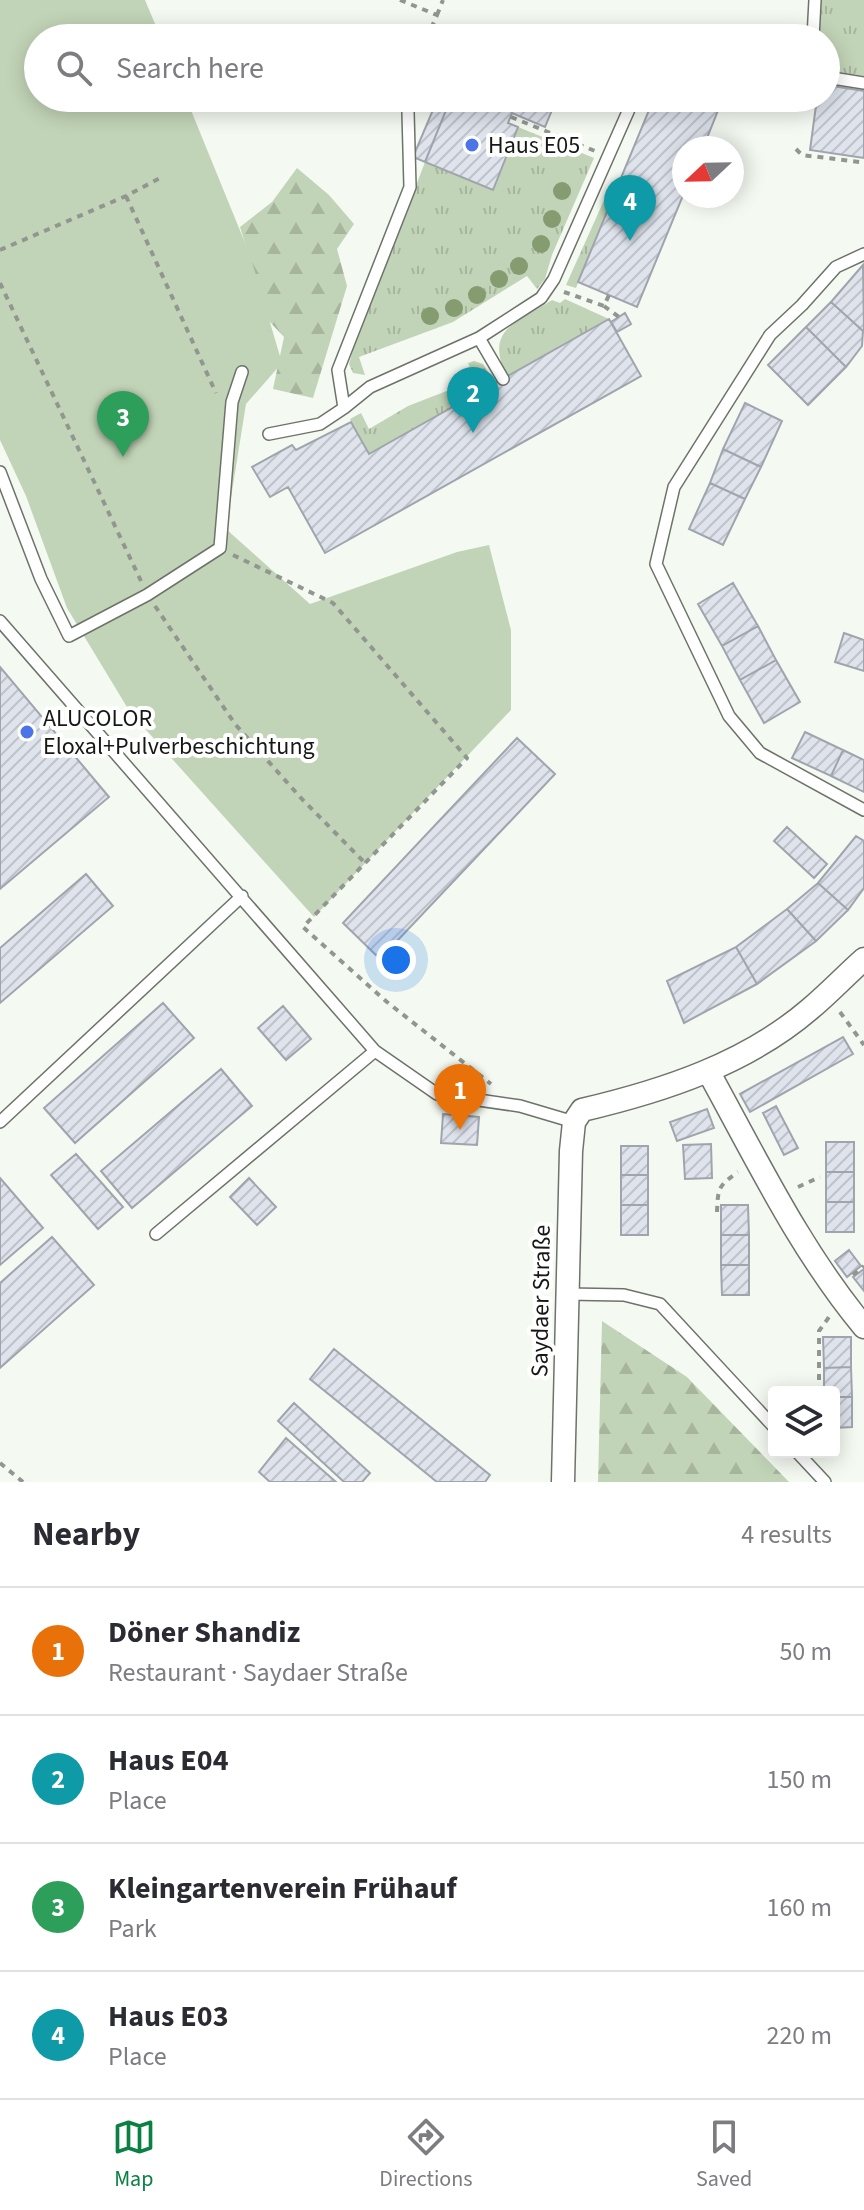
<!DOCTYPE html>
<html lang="en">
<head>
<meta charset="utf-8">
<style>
  :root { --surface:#fff; --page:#f2f2f3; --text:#2b2b33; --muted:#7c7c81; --line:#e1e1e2; --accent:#0b8043 }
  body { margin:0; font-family:"Source Sans 3",sans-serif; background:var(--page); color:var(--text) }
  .controls { position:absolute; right:24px; bottom:24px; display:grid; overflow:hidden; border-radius:8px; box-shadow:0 4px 20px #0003 }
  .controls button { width:72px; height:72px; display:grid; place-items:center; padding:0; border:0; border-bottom:2px solid var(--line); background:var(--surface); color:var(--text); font:40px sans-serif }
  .compass { position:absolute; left:672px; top:136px; width:72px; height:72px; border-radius:50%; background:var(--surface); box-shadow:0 4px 20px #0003; rotate:248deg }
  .you { position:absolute; left:396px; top:960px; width:28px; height:28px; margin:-20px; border:6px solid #fff; border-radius:50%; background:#1a73e8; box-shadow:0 0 0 12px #1a73e833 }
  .badge { display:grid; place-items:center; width:52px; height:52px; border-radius:50%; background:var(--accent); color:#fff; font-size:26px; font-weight:700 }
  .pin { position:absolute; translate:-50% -66px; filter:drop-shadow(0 2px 4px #0008) }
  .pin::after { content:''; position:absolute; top:42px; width:28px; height:24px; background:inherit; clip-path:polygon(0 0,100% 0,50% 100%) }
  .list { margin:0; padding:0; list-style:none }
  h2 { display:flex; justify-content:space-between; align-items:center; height:104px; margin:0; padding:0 32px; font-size:34px }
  h2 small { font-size:26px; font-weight:400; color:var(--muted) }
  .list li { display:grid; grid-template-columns:52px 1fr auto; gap:24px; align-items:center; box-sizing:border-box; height:128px; padding:0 32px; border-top:2px solid var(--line) }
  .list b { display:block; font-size:30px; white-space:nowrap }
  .list p { margin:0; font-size:26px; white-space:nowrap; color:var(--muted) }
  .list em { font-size:26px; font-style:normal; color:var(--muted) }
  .icon { flex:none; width:44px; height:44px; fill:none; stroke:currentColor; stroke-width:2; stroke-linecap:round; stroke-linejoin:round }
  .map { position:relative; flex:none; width:864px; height:1482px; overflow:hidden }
  .search { position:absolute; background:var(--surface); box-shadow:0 4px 20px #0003; left:24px; right:24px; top:24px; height:88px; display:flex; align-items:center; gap:20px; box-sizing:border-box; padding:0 28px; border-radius:44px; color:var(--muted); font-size:30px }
  .sheet { height:616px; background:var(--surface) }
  nav { display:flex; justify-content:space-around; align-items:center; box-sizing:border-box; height:112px; border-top:2px solid var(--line); background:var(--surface); font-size:22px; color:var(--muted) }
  nav a { display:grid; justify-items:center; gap:4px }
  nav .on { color:var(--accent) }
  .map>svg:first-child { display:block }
  .grass { fill:url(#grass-tufts) }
  .forest { fill:url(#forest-firs) }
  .garden { fill:#c2d4b7 }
  .building { fill:url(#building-hatch); stroke:#a0a4ad; stroke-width:2 }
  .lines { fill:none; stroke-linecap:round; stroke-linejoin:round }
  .lane-casing { stroke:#6d736a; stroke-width:14 }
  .street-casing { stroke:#6d736a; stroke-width:25 }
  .path { stroke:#929690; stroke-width:4; stroke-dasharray:6 6; stroke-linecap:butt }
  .lane { stroke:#fff; stroke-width:11 }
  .street { stroke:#fff; stroke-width:22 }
  .tree { fill:#859b70 }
  .poi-dot { fill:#4c74e7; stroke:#fff; stroke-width:3 }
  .labels { text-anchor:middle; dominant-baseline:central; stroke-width:8; stroke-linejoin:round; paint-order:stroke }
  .poi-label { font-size:24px; fill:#161815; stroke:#fff; text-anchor:start }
  .street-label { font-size:24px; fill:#161815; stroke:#fff }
</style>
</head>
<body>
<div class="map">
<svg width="864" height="1482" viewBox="0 0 864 1482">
  <defs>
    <pattern id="grass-tufts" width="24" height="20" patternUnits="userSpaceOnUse" patternTransform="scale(2)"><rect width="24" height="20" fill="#c2d4b7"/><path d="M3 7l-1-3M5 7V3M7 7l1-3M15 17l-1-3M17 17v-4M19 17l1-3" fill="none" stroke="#a6b59c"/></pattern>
    <pattern id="forest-firs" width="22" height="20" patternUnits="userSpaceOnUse" patternTransform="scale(2)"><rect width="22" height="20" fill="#c2d4b7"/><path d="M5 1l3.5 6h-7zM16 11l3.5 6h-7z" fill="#a6b59c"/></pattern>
    <pattern id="building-hatch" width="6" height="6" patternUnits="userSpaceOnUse" patternTransform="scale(2)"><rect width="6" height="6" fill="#dee3ec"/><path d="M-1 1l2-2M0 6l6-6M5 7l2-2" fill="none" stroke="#bec2ca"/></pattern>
  </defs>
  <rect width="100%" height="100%" fill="#f4faf1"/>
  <!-- grass -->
  <path class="grass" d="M818,0H864V76L826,70V38H817Z
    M518,127L594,158L552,255L545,279L537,289L527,276L453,322L359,357L365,375L353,373L349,364L353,350L425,162L493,190Z
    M605,198L612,201L576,288L566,285Z
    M565,299L609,319L507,376C483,329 518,322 552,300L560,303Z
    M474,361L483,364L495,383L369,454L350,419L361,413L369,429L408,406L475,380L468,363Z"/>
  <!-- forest -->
  <path class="forest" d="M297,168L329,195L354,224L337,249L347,286L313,398L273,389L284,337L269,321L240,227L272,202Z
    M602,1321L687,1377L789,1482H598Z"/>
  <!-- garden -->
  <path class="garden" d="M0,0H145L161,38H38V98H186L250,255L282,363L246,404L226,529L310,604L457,552L489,545L511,630V710L314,917L130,712L67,608L26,496L0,440Z"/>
  <!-- building -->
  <path class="building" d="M826,85L864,91V158L810,150L817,98H826Z
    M438,98H451L425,162L413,157Z
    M451,98H557L545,127L512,113L508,123L518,127L493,190L425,162Z
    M654,98H723L703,148H684V193L637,307L578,282Z
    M863,265L864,329L863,331L831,302Z
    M831,302L863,331L862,346L846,367L806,327Z
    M625,313L631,324L617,332L611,322Z
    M609,319L641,376L325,553L288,487L270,497L252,467L292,445L296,450L351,422L369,454Z
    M806,327L846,367L808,405L768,365Z
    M745,403L782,421L761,467L723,449Z
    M723,449L761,467L745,499L710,483Z
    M710,483L745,499L723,545L689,529Z
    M733,583L758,626L722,646L698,604Z
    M758,626L776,660L740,680L722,646Z
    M844,633L864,640V671L835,662Z
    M776,660L800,702L764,723L740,680Z
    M0,667L109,797L0,889Z
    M805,732L843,750L831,776L792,758Z
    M517,738L555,774L380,959L343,923Z
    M843,750L864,760V792L831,776Z
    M787,827L827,864L814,878L774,841Z
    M856,836L864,841V888L848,910L818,883Z
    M86,874L113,906L0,1003V948Z
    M818,883L848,910L816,941L787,909Z
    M787,909L816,941L757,984L736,947Z
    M736,947L757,984L684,1023L667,981Z
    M163,1003L194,1038L75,1143L44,1108Z
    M283,1006L311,1039L286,1060L258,1028Z
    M843,1037L853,1054L750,1112L740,1094Z
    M221,1069L252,1106L132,1208L101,1171Z
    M776,1106L798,1148L784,1155L763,1113Z
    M707,1109L714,1128L677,1141L670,1122Z
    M443,1114L479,1117L477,1145L441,1143Z
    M826,1142H854V1172H826Z
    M711,1144L712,1178L685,1179L683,1145Z
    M621,1146H648V1175H621Z
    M76,1154L123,1207L98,1229L51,1175Z
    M826,1172H854V1202H826Z
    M621,1175H648V1205H621Z
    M0,1178L43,1228L0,1265Z
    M249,1178L276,1207L257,1225L230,1197Z
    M826,1202H854V1232H826Z
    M621,1205H648V1235H621Z
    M721,1205H748L749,1235H721Z
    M721,1235H749V1265H721Z
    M52,1237L94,1285L0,1368V1283Z
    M849,1250L861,1266L847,1277L835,1261Z
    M721,1265H749V1295H722Z
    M864,1269V1291L853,1277Z
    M823,1337H851V1367L824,1368Z
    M334,1349L490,1475L485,1482H437L310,1379Z
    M851,1367L852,1397H834V1392H824V1368Z
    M834,1397H852V1427L834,1428Z
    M294,1403L370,1473L362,1482H344L278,1421Z
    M286,1438L336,1482H270L259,1472Z"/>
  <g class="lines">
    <!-- lane casing -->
    <g class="lane-casing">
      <path id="lane" d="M813,38L815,0
        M826,77L864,83
        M864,254L836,267L802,305L770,335L674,487L656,564L729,716L760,753L864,810
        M479,338L503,379
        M344,408L370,387L479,338L541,298L554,279L634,98
        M269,434L320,424L344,408L338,370L410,187L408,112
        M0,472L41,579L69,636L147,595L220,548L232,402L242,372
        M0,621L375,1051L437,1094L520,1106L574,1122
        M0,1122L242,896
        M156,1234L375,1051
        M567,1294L624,1295L660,1304L774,1427
        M797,1452L825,1482"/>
    </g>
    <!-- street casing -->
    <g class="street-casing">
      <path id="street" d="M708,1071C756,1158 800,1250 864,1327
        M563,1482L571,1151L574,1122L582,1110C663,1091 746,1064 810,1009C829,993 846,975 864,959"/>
    </g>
    <!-- path -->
    <path class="path" d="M400,0L437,15L427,38
      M437,15L443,0
      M423,98L436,102
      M511,117L595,151
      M796,149L802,155L860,162L861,157
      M126,196L216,393
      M0,250L126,196L162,177
      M0,283L141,581
      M564,292L604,306L609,295
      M604,306L619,317
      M233,555L333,603L467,758L303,927L387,1002L491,1084
      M155,606L235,724L301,798L364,862
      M840,1012L864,1045
      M798,1187L820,1177
      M717,1212C718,1188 718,1186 738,1172
      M853,1275L864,1266
      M819,1392V1331L829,1317
      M0,1463L23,1482"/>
    <!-- lane -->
    <use href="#lane" class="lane"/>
    <!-- street -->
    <use href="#street" class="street"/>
  </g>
  <!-- trees -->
  <g class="tree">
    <circle cx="562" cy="191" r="9"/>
    <circle cx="552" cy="219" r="9"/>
    <circle cx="541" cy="244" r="9"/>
    <circle cx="519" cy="266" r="9"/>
    <circle cx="499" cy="279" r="9"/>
    <circle cx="477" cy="295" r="9"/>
    <circle cx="454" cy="308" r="9"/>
    <circle cx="430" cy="316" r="9"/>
  </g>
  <!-- markers -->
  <g class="poi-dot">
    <circle cx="472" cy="145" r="8"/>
    <circle cx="27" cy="732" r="8"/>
  </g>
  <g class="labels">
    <!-- poi labels -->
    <g class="poi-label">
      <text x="488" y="145">Haus E05</text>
      <text x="43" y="718">ALUCOLOR<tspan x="43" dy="28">Eloxal+Pulverbeschichtung</tspan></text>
    </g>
    <!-- street labels -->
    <g class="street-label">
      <text transform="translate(541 1301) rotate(-89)">Saydaer Straße</text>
    </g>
  </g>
</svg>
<div class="controls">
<button><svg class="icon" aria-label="layers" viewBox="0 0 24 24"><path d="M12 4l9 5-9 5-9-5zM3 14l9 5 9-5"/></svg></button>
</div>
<svg class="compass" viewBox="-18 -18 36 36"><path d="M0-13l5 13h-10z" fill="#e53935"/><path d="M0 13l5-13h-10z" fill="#7c7c81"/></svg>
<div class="you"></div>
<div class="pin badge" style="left:460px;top:1130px;background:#e8710a">1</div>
<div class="pin badge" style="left:473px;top:433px;background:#0f9aa8">2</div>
<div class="pin badge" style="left:123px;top:457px;background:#2e9e5b">3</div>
<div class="pin badge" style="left:630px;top:241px;background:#0f9aa8">4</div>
<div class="search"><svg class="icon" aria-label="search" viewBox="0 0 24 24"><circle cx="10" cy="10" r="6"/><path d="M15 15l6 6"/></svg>Search here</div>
</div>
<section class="sheet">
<h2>Nearby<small>4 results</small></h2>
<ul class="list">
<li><span class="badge" style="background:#e8710a">1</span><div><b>Döner Shandiz</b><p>Restaurant · Saydaer Straße</p></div><em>50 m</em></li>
<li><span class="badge" style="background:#0f9aa8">2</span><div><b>Haus E04</b><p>Place</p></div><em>150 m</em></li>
<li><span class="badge" style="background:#2e9e5b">3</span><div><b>Kleingartenverein Frühauf</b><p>Park</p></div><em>160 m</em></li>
<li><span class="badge" style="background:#0f9aa8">4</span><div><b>Haus E03</b><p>Place</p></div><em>220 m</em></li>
</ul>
</section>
<nav>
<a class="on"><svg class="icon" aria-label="map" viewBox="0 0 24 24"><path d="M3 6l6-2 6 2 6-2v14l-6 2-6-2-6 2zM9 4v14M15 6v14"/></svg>Map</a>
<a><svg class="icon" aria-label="directions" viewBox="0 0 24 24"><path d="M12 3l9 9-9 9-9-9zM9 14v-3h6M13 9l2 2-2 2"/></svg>Directions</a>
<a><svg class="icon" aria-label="saved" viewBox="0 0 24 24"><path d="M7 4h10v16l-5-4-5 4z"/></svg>Saved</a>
</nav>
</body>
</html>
